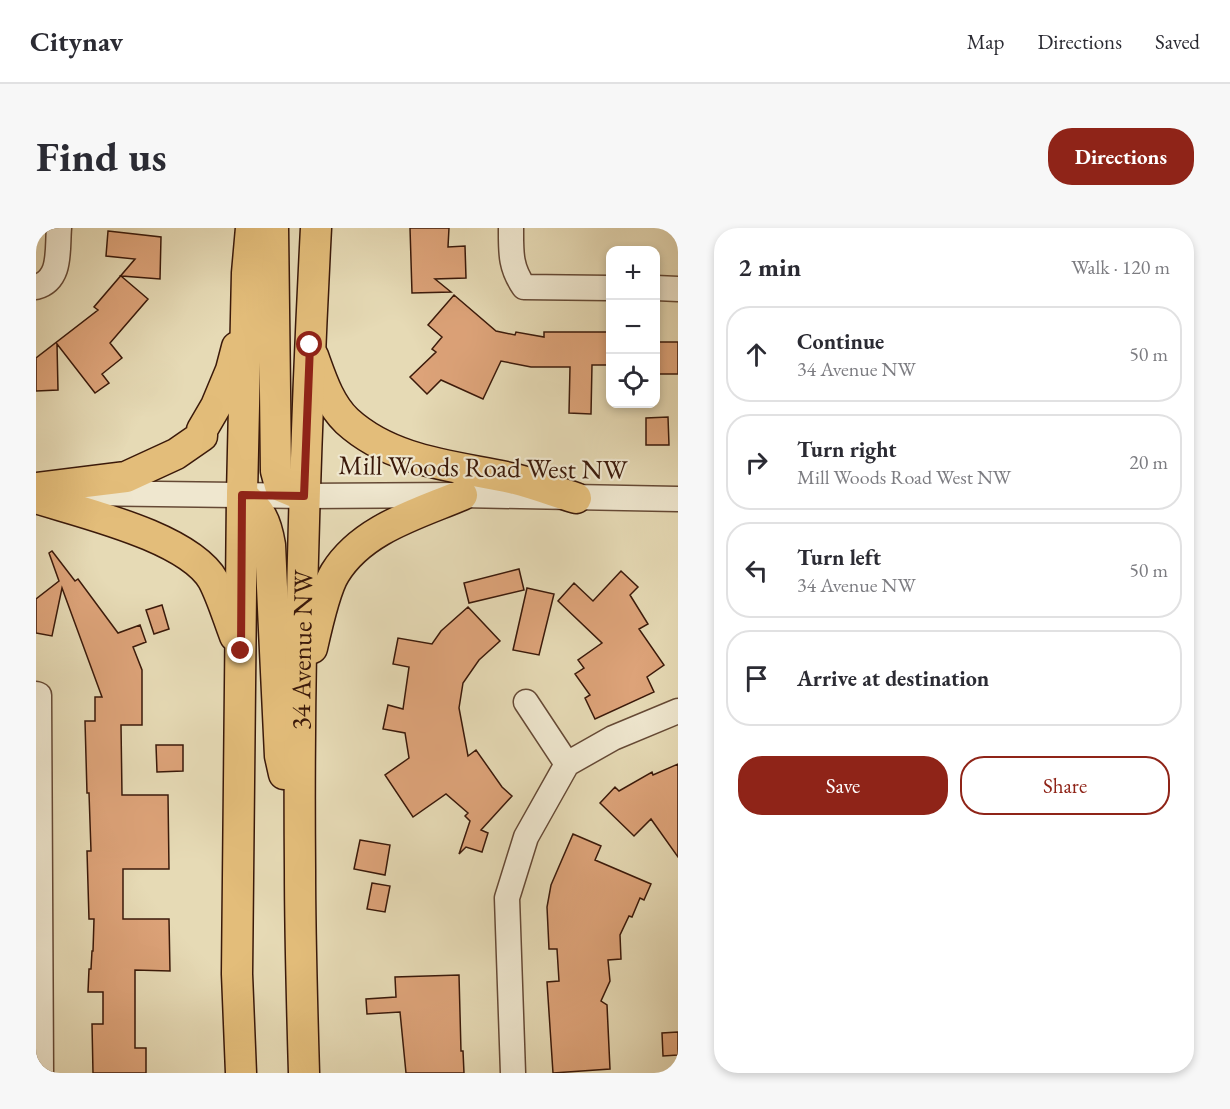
<!DOCTYPE html>
<html lang="en">
<head>
<meta charset="utf-8">
<style>
  :root { --surface:#fff; --page:#f7f7f7; --text:#2b2b33; --muted:#7c7c81; --line:#e1e1e2; --accent:#8f2418 }
  body { margin:0; font-family:"EB Garamond",serif; background:var(--page); color:var(--text) }
  .controls { position:absolute; right:18px; top:18px; display:grid; overflow:hidden; border-radius:12px; box-shadow:0 3px 9px #0003 }
  .controls button { width:54px; height:54px; display:grid; place-items:center; padding:0; border:0; border-bottom:2px solid var(--line); background:var(--surface); color:var(--text); font:30px sans-serif }
  .stop { position:absolute; width:18px; height:18px; margin:-14px; border:4px solid #8f2418; border-radius:50%; background:#fff }
  .stop.end { background:#8f2418; border-color:#fff; box-shadow:0 2px 6px #0008 }
  .list { margin:0; padding:0; list-style:none }
  h2 { display:flex; justify-content:space-between; align-items:center; height:78px; margin:0; padding:0 24px; font-size:26px }
  h2 small { font-size:20px; font-weight:400; color:var(--muted) }
  .list li { display:grid; grid-template-columns:39px 1fr auto; gap:18px; align-items:center; box-sizing:border-box; height:96px; margin:0 12px 12px; padding:0 12px; border:2px solid var(--line); border-radius:24px }
  .list b { display:block; font-size:22px; white-space:nowrap }
  .list p { margin:0; font-size:20px; white-space:nowrap; color:var(--muted) }
  .list em { font-size:20px; font-style:normal; color:var(--muted) }
  .actions { display:flex; gap:12px; padding:18px 24px }
  .actions a { flex:1; padding:14px 0; border:2px solid var(--accent); border-radius:24px; text-align:center; font-size:21px; color:var(--accent) }
  .actions .main { background:var(--accent); color:#fff }
  .icon { flex:none; width:33px; height:33px; fill:none; stroke:currentColor; stroke-width:2; stroke-linecap:round; stroke-linejoin:round }
  .map { position:relative; flex:none; width:642px; height:845px; overflow:hidden; border-radius:24px }
  header { display:flex; align-items:center; gap:36px; box-sizing:border-box; height:84px; padding:0 30px; background:var(--surface); border-bottom:2px solid var(--line) }
  header strong { font-size:28px }
  nav { display:flex; gap:33px; margin-inline-start:auto; font-size:21px }
  .intro { display:flex; align-items:center; justify-content:space-between; box-sizing:border-box; height:144px; padding:0 36px }
  h1 { margin:0; font-size:42px }
  .button { padding:15px 27px; border-radius:24px; background:var(--accent); color:#fff; font-size:21px; font-weight:700 }
  main { display:flex; gap:36px; padding:0 36px }
  aside { flex:1; background:var(--surface); border-radius:24px; box-shadow:0 3px 9px #0003 }
  .map>svg:first-child { display:block }
  .building { fill:#dda379; stroke:#3a190a; stroke-width:1.5 }
  .lines { fill:none; stroke-linecap:round; stroke-linejoin:round }
  .minor-casing { stroke:#654935; stroke-width:27 }
  .major-casing { stroke:#3a190a; stroke-width:33 }
  .minor { stroke:#efe7cf; stroke-width:24 }
  .major { stroke:#e3bd7a; stroke-width:30 }
  .route { stroke:#8f2418; stroke-width:8 }
  .labels { text-anchor:middle; dominant-baseline:central; stroke-width:4.5; stroke-linejoin:round; paint-order:stroke }
  .street-label { font-size:27px; fill:#3a190a; stroke:#efe7cf }
</style>
</head>
<body>
<header>
<strong>Citynav</strong>
<nav><a>Map</a><a>Directions</a><a>Saved</a></nav>
</header>
<div class="intro"><h1>Find us</h1><a class="button">Directions</a></div>
<main>
<div class="map">
<svg width="642" height="845" viewBox="0 0 642 845">
  <rect width="100%" height="100%" fill="#e6dab5"/>
  <filter id="stains"><feTurbulence type="fractalNoise" baseFrequency=".00333" numOctaves="4"/><feColorMatrix values="0 0 0 0 .2 0 0 0 0 .09 0 0 0 0 .02 0 0 0 .5 -.17"/></filter>
  <radialGradient id="worn" r=".72"><stop offset=".6" stop-color="#630" stop-opacity="0"/><stop offset="1" stop-color="#630" stop-opacity=".3"/></radialGradient>
  <!-- building -->
  <path class="building" d="M374,0H413L412,19L429,18L430,50L399,51L415,64L376,65Z
    M72,3L125,9L124,51L85,48L112,71L74,115L86,130L66,146L73,155L59,165L21,116L22,162L0,163V130L62,82L58,79L99,31L70,28Z
    M418,67L460,103L479,107L480,104L508,109V104H574V137H556L555,186L533,185L534,139H495L465,133L447,171L405,152L391,166L374,149L400,124L396,121L406,109L392,97Z
    M620,114H642V146H620Z
    M632,189L633,217H610V190Z
    M16,323L39,353L42,351L82,405L104,397L110,414L97,419L106,442V497H85L86,567H132L133,641H87V691H133L134,743L99,742V820H110V845H57L56,796H67V764H52L53,741H55L56,723H57L58,691H53L51,623H55L53,565H51L49,493H59V469H66L26,360L16,408L0,405V371L23,353L13,325Z
    M483,341L488,362L433,375L428,355Z
    M585,343L602,359L594,367L612,396L603,401L628,437L611,449L618,464L559,491L549,470L554,467L539,446L548,440L542,432L566,415L522,373L538,355L557,373Z
    M491,360L518,366L503,427L477,422Z
    M126,377L133,401L118,406L110,382Z
    M432,379L464,413L443,432L427,455L423,480L432,528L440,522L466,559L476,568L445,602L452,605L446,624L430,619L423,626L434,593L429,588L432,585L410,566L377,589L349,547L373,530L369,505L347,501L352,477L367,481L373,439L357,436L362,410L396,416L405,403Z
    M120,517H147V543L121,544Z
    M642,536V629L615,591L598,608L564,575L579,559L583,563L616,544L617,547Z
    M537,606L565,618L559,632L615,656L608,672L604,670L596,689L593,688L584,707L585,731L572,732L574,753L565,773L571,777L574,841L517,845L511,754L523,753L521,721H513L511,679L515,657Z
    M324,612L354,617L349,647L318,641Z
    M336,655L354,658L349,684L331,681Z
    M423,747L425,823H427L428,845H370L364,784L331,786L330,771L360,769L359,749Z
    M642,804V827L627,828L626,805Z"/>
  <g class="lines">
    <!-- minor casing -->
    <g class="minor-casing">
      <path id="minor" d="M475,0C475,24 474,39 488,59L574,60
        M0,59C26,52 21,22 23,0
        M620,60L642,61
        M44,265L268,268L426,267L642,271
        M0,466L3,467L5,845
        M490,474L531,536
        M477,845L471,670L490,609L531,536L577,510L642,483"/>
    </g>
    <!-- major casing -->
    <g class="major-casing">
      <g id="major">
        <path d="M237,0L240,243L244,258L268,268"/>
        <path d="M277,128C285,150 293,176 311,193C357,235 421,238 479,251C499,256 520,264 540,270"/>
        <path d="M0,260L90,249L140,226L166,208V202L180,178L195,142L201,119"/>
        <path d="M206,267C225,283 230,293 234,317L244,528L248,546"/>
        <path d="M0,270C47,285 152,309 177,352C186,369 192,390 199,408"/>
        <path d="M276,420C280,402 290,359 299,345C326,301 381,286 426,267"/>
        <path d="M205,845L201,746L206,267L211,45L215,0"/>
        <path id="s1" d="M268,845C266,777 264,709 264,641C262,427 269,213 280,0"/>
      </g>
    </g>
    <!-- minor -->
    <use href="#minor" class="minor"/>
    <!-- major -->
    <use href="#major" class="major"/>
  </g>
  <g class="lines">
    <!-- route -->
    <path class="route" d="M205,423L206,267L268,268L274,117"/>
  </g>
  <g class="labels">
    <!-- street labels -->
    <g class="street-label">
      <text transform="translate(447 239) rotate(1)">Mill Woods Road West NW</text>
      <text stroke="none"><textPath href="#s1" startOffset="423">34 Avenue NW</textPath></text>
    </g>
  </g>
  <rect width="100%" height="100%" filter="url(#stains)"/>
  <rect width="100%" height="100%" fill="url(#worn)"/>
</svg>
<div class="controls">
<button>+</button>
<button>−</button>
<button><svg class="icon" aria-label="locate" viewBox="0 0 24 24"><circle cx="12" cy="12" r="6"/><path d="M12 2v4M12 18v4M2 12h4M18 12h4"/></svg></button>
</div>
<div class="stop" style="left:274px;top:117px"></div>
<div class="stop end" style="left:205px;top:423px"></div>
</div>
<aside>
<h2>2 min<small>Walk · 120 m</small></h2>
<ul class="list">
<li><svg class="icon" aria-label="ahead" viewBox="0 0 24 24"><path d="M12 20V5M6 11l6-6 6 6"/></svg><div><b>Continue</b><p>34 Avenue NW</p></div><em>50 m</em></li>
<li><svg class="icon" aria-label="right" viewBox="0 0 24 24"><path d="M7 20v-9h11M14 6l5 5-5 5"/></svg><div><b>Turn right</b><p>Mill Woods Road West NW</p></div><em>20 m</em></li>
<li><svg class="icon" aria-label="left" viewBox="0 0 24 24"><path d="M17 20v-9H6M10 6l-5 5 5 5"/></svg><div><b>Turn left</b><p>34 Avenue NW</p></div><em>50 m</em></li>
<li><svg class="icon" aria-label="arrive" viewBox="0 0 24 24"><path d="M6 21V4h12l-3 4 3 4H6"/></svg><div><b>Arrive at destination</b></div></li>
</ul>
<div class="actions"><a class="main">Save</a><a>Share</a></div>
</aside>
</main>
</body>
</html>
